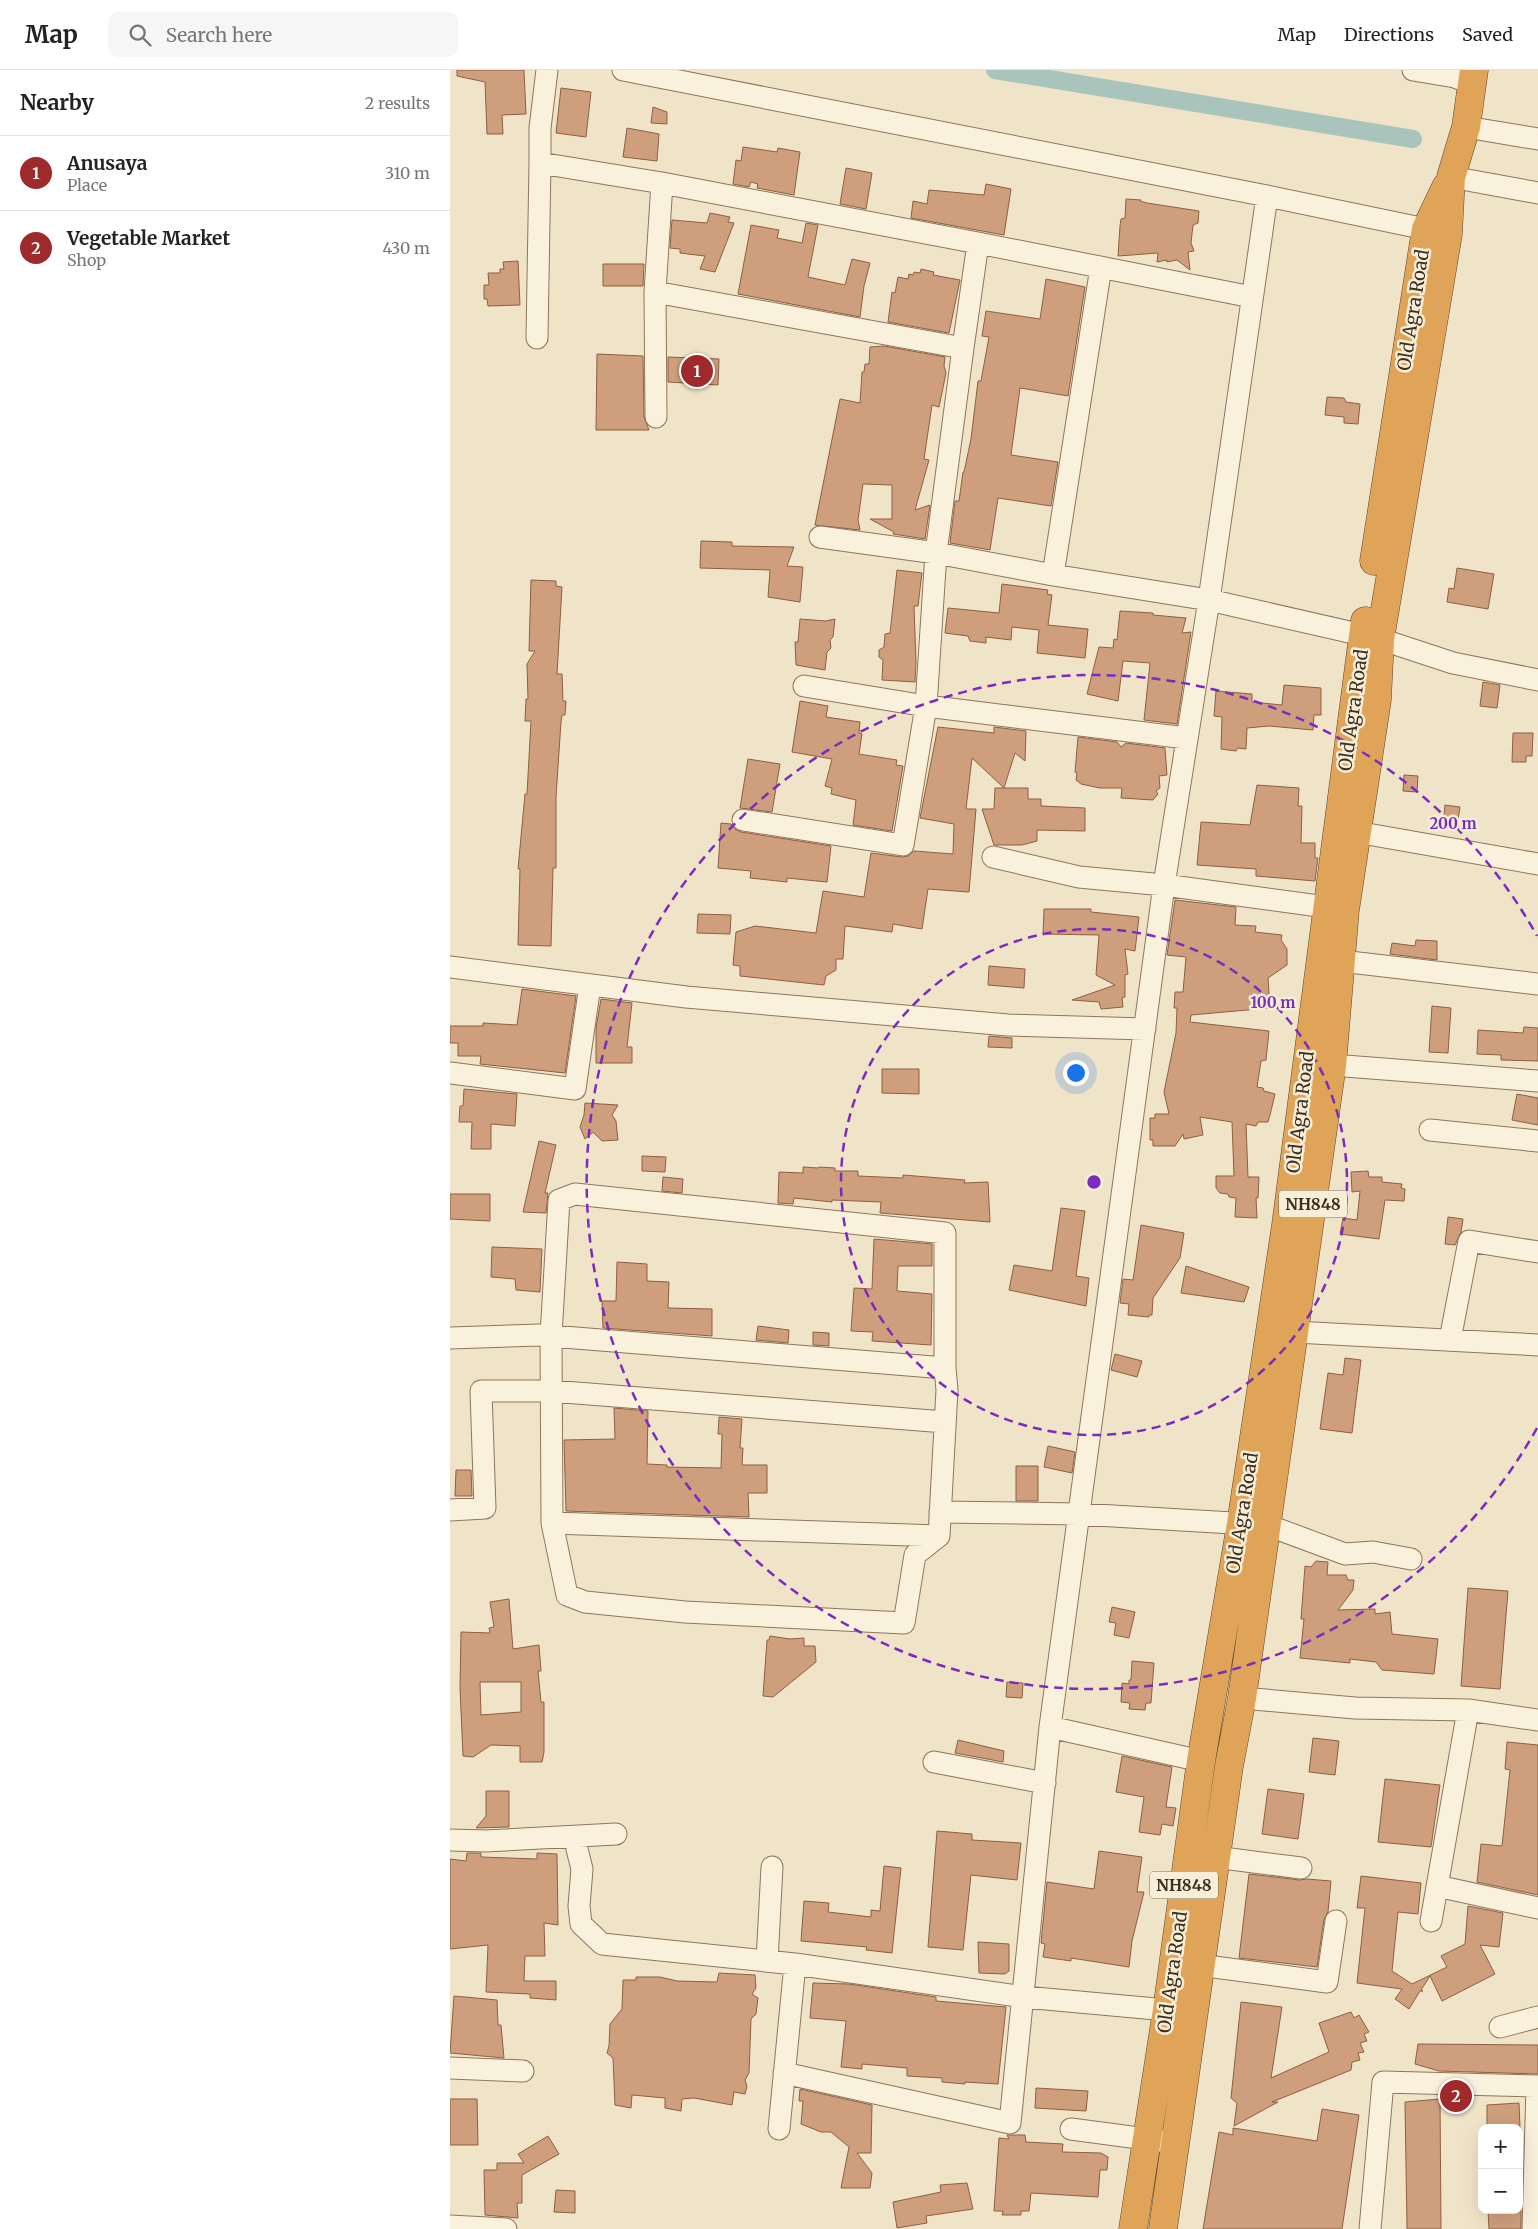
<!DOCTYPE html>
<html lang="en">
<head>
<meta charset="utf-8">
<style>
  :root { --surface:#fff; --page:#f6f6f6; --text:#222; --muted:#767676; --line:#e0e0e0; --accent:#9e2a2b }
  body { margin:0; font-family:Merriweather,serif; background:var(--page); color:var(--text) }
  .controls { position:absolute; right:15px; bottom:15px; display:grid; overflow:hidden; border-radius:10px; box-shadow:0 5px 20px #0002 }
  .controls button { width:45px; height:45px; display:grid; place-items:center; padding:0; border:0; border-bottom:1px solid var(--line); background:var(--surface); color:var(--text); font:25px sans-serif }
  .you { position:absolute; left:625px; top:1002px; width:18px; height:18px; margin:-12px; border:4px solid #fff; border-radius:50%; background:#1a73e8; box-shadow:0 0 0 8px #1a73e833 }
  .badge { display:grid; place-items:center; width:32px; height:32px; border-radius:50%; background:var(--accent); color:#fff; font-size:16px; font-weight:700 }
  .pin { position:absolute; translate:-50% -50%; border:2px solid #fff; box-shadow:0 1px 5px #0006 }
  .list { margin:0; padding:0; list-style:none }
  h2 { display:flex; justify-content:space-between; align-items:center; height:65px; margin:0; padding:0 20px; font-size:21px }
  h2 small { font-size:16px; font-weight:400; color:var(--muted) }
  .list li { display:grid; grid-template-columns:32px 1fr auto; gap:15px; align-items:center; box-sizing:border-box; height:75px; padding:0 20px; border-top:1px solid var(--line) }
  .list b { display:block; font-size:19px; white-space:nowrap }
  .list p { margin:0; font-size:16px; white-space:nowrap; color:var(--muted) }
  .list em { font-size:16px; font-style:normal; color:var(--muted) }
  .icon { flex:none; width:28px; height:28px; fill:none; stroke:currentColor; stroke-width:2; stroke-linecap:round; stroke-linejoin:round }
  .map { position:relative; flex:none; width:1088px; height:2159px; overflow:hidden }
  header { display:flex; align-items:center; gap:30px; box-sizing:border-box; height:70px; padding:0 25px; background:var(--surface); border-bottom:1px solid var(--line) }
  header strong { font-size:24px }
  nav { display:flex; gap:28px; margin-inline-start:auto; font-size:18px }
  .search { width:350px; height:45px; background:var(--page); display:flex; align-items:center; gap:12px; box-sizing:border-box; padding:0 18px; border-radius:10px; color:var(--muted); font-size:19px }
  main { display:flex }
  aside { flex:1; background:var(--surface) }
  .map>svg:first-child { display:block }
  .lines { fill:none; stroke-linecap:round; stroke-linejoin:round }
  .canal { stroke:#a9c4bc; stroke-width:18 }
  .building { fill:#cf9f7d; stroke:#8d5f41; fill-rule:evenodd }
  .minor-casing { stroke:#8d765c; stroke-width:23 }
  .highway-casing { stroke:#5b4430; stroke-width:29 }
  .minor { stroke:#faf1dc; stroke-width:21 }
  .highway { stroke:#e0a458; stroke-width:28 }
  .ring { fill:none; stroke:#7b2cbf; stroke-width:2.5; stroke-dasharray:9 6 }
  .labels { text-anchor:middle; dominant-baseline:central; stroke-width:5; stroke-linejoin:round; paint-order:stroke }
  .shield { fill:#f7eed8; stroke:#756857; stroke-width:1 }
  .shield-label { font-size:16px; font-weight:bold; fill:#3d2e20 }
  .street-label { font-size:18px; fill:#3d2e20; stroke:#f7eed8 }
  .centre { fill:#7b2cbf; stroke:#f7eed8; stroke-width:2.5 }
  .ring-label { font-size:15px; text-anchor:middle; font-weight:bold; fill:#7b2cbf; stroke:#f7eed8; stroke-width:5; stroke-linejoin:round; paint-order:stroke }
</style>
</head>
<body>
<header>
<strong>Map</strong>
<div class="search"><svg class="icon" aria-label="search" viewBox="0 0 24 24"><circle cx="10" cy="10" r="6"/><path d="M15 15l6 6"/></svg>Search here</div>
<nav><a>Map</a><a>Directions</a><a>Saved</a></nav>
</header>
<main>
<aside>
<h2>Nearby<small>2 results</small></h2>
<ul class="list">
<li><span class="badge">1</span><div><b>Anusaya</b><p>Place</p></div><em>310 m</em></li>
<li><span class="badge">2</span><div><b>Vegetable Market</b><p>Shop</p></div><em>430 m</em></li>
</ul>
</aside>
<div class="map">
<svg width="1088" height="2159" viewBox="0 0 1088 2159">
  <rect width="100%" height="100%" fill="#f0e4c8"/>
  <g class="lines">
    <!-- canal -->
    <path class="canal" d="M545,0L963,69"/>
  </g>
  <!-- building -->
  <path class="building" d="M7,0H74L76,44L52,45L53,64H37L35,12L7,6Z
    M111,18L141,22L136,67L106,63Z
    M203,37L217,42V54L201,53Z
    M177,58L209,64L207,91L173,87Z
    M293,77L327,82L328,78L350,82L344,125L307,118L308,114L301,112L299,117L283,114L286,90L291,91Z
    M396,98L422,103L416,139L390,134Z
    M536,114L561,119L554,165L461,148L463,131L477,134L479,120L534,125Z
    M676,129L691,130L690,131L697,133L749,141L748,153L743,155L741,173L744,181L738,182L740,200L727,190L717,192V190L707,192L708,183L668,186L670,156L671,149L675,148Z
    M260,143L280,147L278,152L284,153L265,202L250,199L255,186L230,183V179L220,178L222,150L257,153Z
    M356,153L368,155L358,207L395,215L402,189L420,193L414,216L410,247L288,224L301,155L329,160L327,168L352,173Z
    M68,191L70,235L38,236L37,229H34V215H39L38,203H50V199H54L53,192Z
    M153,194H194L193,216H153Z
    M471,199L484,202L483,205L510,210L499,263L438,252L442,222L445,223L448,207L458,209L459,204L463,205L464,202L470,203Z
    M596,209L635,217L618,326L570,318L561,385L608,392L601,436L548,428L540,480L500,473L505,431H509L513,402H514L521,369L528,311H531L539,267L532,266L536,241L590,249Z
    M434,276L495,287L494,296L496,303L489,337L482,335L474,389L479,390L465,440L480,435L475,469L443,464L444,462L420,449H442V415L413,414L408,450L410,460L365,455L390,329L410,333L412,302H414L415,294H419L420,277Z
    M147,284L193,286L194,347L199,360H146Z
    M218,287L269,289L268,315L218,312Z
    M877,327L894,328L896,332L910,334L908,354L894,353V347L875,345Z
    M251,471L282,472V476L344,477L337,496L353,497L350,532L318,527L320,500L250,498Z
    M1007,498L1044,504L1038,539L997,532L999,518L1004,519Z
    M447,500L472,503L468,536H464L466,592L465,612L432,610L433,590L429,587V580L434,577L435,564L440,563Z
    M81,510L106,511V516L112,517L107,604H112L113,631H116L115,645H112L111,652L106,727V798H103L101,876L68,875L70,799H68L75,724H77L81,651H75L76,629H78L77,594L85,581H79Z
    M552,514L598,520L597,524L602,525L598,555L638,559L635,588L587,583L589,560L562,557L561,570L536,567V573L520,571L518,566L495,563L498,538L549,543Z
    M670,541L703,543V545L736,548L732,563L741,562L727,654L694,650L700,593L673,591L668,631L637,624L649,577L663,578L664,569L667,570Z
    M350,549L376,551L385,549L383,567L380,570L381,578L377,582L375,600L346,595L345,572H348Z
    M1033,612L1050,615L1047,638L1030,636Z
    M834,615L871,618V645H864L863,660L819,656L797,658L796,679L788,678L786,681L771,679L772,647L764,646L766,621L802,624V632L832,635Z
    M350,631L378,636L376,647L410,652L409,663L412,664L409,684L447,690L446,695L453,696L442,761L403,755L406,730L381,724L382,718L375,716L382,689L342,682Z
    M488,657L544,663V657L576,661L575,691L565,683L554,718L522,688L516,739H526L519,822L478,819L472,859L443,854L442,862L395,856L393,889H386V900L376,906L374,915L290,906V896L283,895L286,862L305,856L366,863L373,821L414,827L421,783L452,787L458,786L464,781L503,784L504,754L470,748Z
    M1063,663H1083L1082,686H1076V692H1062Z
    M628,667L667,672L671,677L676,673L715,678L717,705L709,706L710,718L706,721L708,724L703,730L671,728L672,718H650L631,714L626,710L627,703L625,702Z
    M298,689L330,694L322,742L290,738Z
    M954,705L968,706L967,722L953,721Z
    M807,715L849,718L848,736H852L851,773H865V788H868L865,811L806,806V799L747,795L751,752L800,755Z
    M545,718H578V729H591V736L635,738V761L587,760V771L572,775H544L532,739H544Z
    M995,735L1010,737L1007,757L993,755Z
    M271,753L281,754L285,759L291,762L381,776L377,812L337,808V812L300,808L301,801L268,798Z
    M725,830L786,837L785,855L806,856L805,862L832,865L831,870L837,879V895L818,908L820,938L741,945L740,952L819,961L816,990L811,991L807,1017L813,1018L814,1021L825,1024L820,1045L818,1052H808L806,1056L796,1054L798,1107H809L808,1128H806L807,1148L785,1147L786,1128L779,1127L778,1124L770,1123L766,1118V1106H784L782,1052L750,1047L753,1065L734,1069L733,1064L725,1076H703V1070H700V1048H705V1044H719L714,1022L726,963L727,938H724L725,922H733L736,887L717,885Z
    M594,839H641V842L689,847L685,881L675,879L678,904L675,905V927L672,928L673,937L651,939L649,932L622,930L665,915L646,905L649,865L593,864Z
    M248,844L281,845L280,864L247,863Z
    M966,870L987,871V890L940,884L942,873L965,876Z
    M539,896L575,899L574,918L538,915Z
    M72,919L126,926L115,1003L30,994L31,986H8V973H0V956H33V953L67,955Z
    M151,929L182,933L177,977H182V993H146V958Z
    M982,936L1001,938L998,983L979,982Z
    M1074,957L1088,958V991L1051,990V985L1027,984L1028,960L1073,963Z
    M539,966L562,968V978L538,977Z
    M432,999H469V1024L432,1023Z
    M14,1019L67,1024L65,1056L41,1054V1079H21L22,1052H9L10,1036H13Z
    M1067,1024L1088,1028V1055L1062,1050Z
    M135,1033L168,1035L162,1045L166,1051L168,1070L152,1071L143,1062L135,1069L130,1057L134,1045Z
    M89,1071L106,1075L95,1123H98L96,1143L73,1142Z
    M192,1086L216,1087L215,1102L192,1101Z
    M353,1097L368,1098L369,1097L385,1098V1101H408V1106L453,1108V1105L515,1110L514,1113L538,1112L540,1152L430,1143L431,1132L382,1130V1132L344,1128L343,1134L328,1133L329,1102L353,1103Z
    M918,1101L919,1107H932V1112L952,1114L951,1118L955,1119L954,1131L935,1130L929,1169L890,1164L893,1148L907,1150L910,1121L902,1122L901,1102Z
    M213,1107L233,1109L232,1123L212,1121Z
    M0,1124H40V1151L0,1149Z
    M611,1138L635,1141L626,1206L639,1208L636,1236L559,1220L564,1195L602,1201Z
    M998,1147L1013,1149L1011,1162L1005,1175L995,1174Z
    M691,1155L734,1163L730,1188L703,1228L702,1245H699V1247L678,1245L679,1234L670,1233L673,1209L683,1210Z
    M424,1169L482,1174V1196H448L447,1221L482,1224L481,1275L422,1271L423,1262L401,1261L404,1218L422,1219Z
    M42,1177L92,1179L90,1222L66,1220L65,1209L41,1207Z
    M167,1192L197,1194V1211L219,1212L218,1238L262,1239V1266L153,1258L152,1231H166Z
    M736,1196L799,1217L794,1232L731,1223Z
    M308,1256L339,1260L338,1273L306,1270Z
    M363,1262L379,1263V1276L363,1275Z
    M665,1284L692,1291L687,1307L661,1300Z
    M895,1288L911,1290L902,1363L870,1359L878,1303L893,1305Z
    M164,1338L198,1341L197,1394L217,1395V1397L271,1398L272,1364H268L269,1347L292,1349L290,1378H293L292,1395H317V1423H298L299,1447L116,1441L114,1370L165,1369Z
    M598,1376L625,1382L622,1403L594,1397Z
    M566,1396H588V1431H566Z
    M6,1400H21L22,1426H5Z
    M866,1491L878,1492L877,1505H896L898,1510H904L903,1520L888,1540L925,1539V1544L940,1542L942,1564L988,1569L984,1604L932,1600L926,1592L900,1589V1593L850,1588L854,1549H851L855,1496L861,1497Z
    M1018,1518L1058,1521L1050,1619L1011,1616Z
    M59,1529L63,1579L89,1575L91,1601H88L91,1632H94V1682L92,1692H70V1676L41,1675L23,1687L13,1686L10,1618L11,1562L40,1563L39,1558L44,1557L40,1532ZM30,1612H71V1642L31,1645Z
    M662,1537L685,1542L679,1568L664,1565L666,1553L659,1552Z
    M320,1566L340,1569L354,1568V1576H365L366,1592L323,1627L313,1626L317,1570H319Z
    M682,1591L704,1593L701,1633H696L695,1640L679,1639L680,1633L671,1632L672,1613L679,1614V1610H681Z
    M557,1612L573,1613L572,1628L556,1627Z
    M863,1668L889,1671L885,1705L859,1702Z
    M508,1670L554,1681L553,1692L505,1683Z
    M1057,1672L1088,1675V1825L1027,1812L1031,1774L1052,1776L1060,1700L1055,1699Z
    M672,1686L722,1697L716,1737L726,1738L723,1756L712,1754L710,1765L689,1762L694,1727L666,1722Z
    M935,1709L990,1715L981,1777L928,1772Z
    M818,1719L854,1724L848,1769L812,1764Z
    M36,1721H59V1757L26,1758L36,1746Z
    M487,1761L522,1764V1770L571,1773L567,1810L521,1805L513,1880L478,1877Z
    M649,1781L692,1787L687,1822H694L682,1871L679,1897L621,1888V1891L593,1887L595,1874L591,1873L597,1812L644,1819Z
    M17,1783H31V1787L87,1789V1783L107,1784L108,1855L94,1853L95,1886H75L74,1911H106V1930L80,1928V1924L36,1922L38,1875L0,1879V1789L16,1791Z
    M434,1796L451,1798L442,1883L416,1880L417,1877L351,1871L354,1831L379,1833L378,1842L421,1847V1840L430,1841Z
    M799,1804L849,1810L857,1809L881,1811L878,1842L874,1849L867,1897L789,1888Z
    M911,1806L971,1813L968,1844L948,1842L942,1901L962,1914L997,1897L991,1886L1015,1874L1018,1836L1053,1843L1049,1877L1030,1875L1045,1904L992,1931L980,1906L971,1920L973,1921H970L959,1939L945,1929L952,1919L907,1913L915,1838H907Z
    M528,1872L559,1874V1901L555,1904L529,1903Z
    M269,1903L305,1905L306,1918L302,1924L308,1928L306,1944L301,1949L299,2003L295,2010L297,2016L295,2024L284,2022L282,2035L244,2028L232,2029L231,2041L215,2038V2028L182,2025L181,2038L165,2035L163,1988L157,1983L159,1976L160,1954L172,1939L173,1910H186V1907H210L227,1911L267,1912Z
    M363,1913L399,1914L486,1927V1931L556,1937L548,2014L515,2012V2014L492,2012V2008L457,2006V1998L412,1994V1999L391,1997L396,1951L360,1948Z
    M4,1926L47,1930L48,1955H51L54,1988L0,1983Z
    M791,1932L832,1937L821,2008L879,1982L869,1953L901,1942L904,1948L909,1945L919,1962L914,1964L917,1971L910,1973L914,1982L908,1983L910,1990L902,1992L901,2000L822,2032H828L784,2056L787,2033L781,2028Z
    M968,1974L1088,1975V2004L989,2001L965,1994Z
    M586,2018L638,2021L636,2041L585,2038Z
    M350,2019L422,2035L421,2083H407L422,2103L420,2118H391L399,2077L381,2062H371L351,2054L353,2031H349Z
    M0,2029H27L28,2075H0Z
    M990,2029L991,2159H957L955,2032Z
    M1069,2033L1070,2058H1037V2035Z
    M872,2039L909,2045L892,2159H753L769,2062L783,2065V2058L867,2071Z
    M557,2065H575L576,2072L613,2074L612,2082L651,2083L658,2087L657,2100H650L648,2127L581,2123L579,2141H571V2145H552L553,2141H544L549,2068L559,2069Z
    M98,2066L109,2084L72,2105V2133H67L68,2148L35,2145L34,2100H47V2093H74L68,2084Z
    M517,2113L523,2139L476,2146L477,2153L447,2158L443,2132L491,2122L490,2115Z
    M106,2120L125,2121V2143L104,2142Z
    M1038,2140H1071V2159H1039Z"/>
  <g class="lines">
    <!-- minor casing -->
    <g class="minor-casing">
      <path id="minor" d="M97,0L90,58V93L212,113L528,173L513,278
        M173,0L817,126L990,162
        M963,0L1005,7L1022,14
        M1016,57L1088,69
        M1001,107L1088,123
        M528,173L802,227
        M205,222L212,113
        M87,268L90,93
        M206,347L205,222L513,278L486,483L603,505L759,530L930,569L1003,593L1088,610
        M370,467L486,483L476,636L736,668
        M603,505L651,197
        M293,750L453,775L476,636L354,616
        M906,762L1088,794
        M543,787L629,807L714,815L891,839
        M891,891L1088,914
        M0,897L236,927L558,955L695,959
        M882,995L1088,1011
        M0,1003L125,1019L140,915
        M980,1060L1088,1071
        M125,1124L495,1163V1298L497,1320L489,1466L465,1485L454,1553L235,1542L135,1532L117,1525L102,1453L101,1266L109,1130Z
        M845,1262L1088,1275
        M0,1268L89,1265L495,1298
        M1000,1270L1019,1171L1088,1182
        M0,1440L35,1438L31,1321H101L495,1352
        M490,1442L629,1444L817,1455L895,1484L923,1482L961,1489
        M102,1453L489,1466
        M792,1628L905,1638L1018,1640L1088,1650
        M600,1657L714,815L759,530L817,126
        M484,1692L595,1713
        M0,1770L36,1771L166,1764
        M127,1779L132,1799L129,1836L131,1854L152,1874L345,1894L574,1927L717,1940
        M765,1787L851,1798
        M987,1816L1088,1838
        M981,1851L1018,1640
        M317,1891L322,1797
        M749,1895L877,1912L886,1851
        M1050,1957L1088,1947
        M0,1998L73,2001
        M334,2003L560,2053L600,1657L751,1691
        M329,2059L345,1894
        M621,2059L726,2073
        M0,2156L56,2159
        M920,2159L933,2012L1088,2016
        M1083,2159L1087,2016"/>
    </g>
    <!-- highway casing -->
    <g class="highway-casing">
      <path id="highway" d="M924,491L976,159L996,117
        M683,2159L717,1940L751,1691L791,1454L836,1155L915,551
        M713,2159L779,1696L792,1628L882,995L895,840L927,630L930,569L998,164L1001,107L1016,57L1024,0"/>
    </g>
    <!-- minor -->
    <use href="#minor" class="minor"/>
    <!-- highway -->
    <use href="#highway" class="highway"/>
  </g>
  <!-- distance rings -->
  <g class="ring">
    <circle cx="644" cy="1112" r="253"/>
    <path d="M1087 1358A507 507 0 1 1 1087 866"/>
  </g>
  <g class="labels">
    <!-- shield labels -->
    <g class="shield">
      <rect x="829" y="1120.5" width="68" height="27" rx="4"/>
      <rect x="700" y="1801.5" width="68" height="27" rx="4"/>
    </g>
    <g class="shield-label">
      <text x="863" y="1134">NH848</text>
      <text x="734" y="1815">NH848</text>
    </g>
    <!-- street labels -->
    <g class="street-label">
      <text transform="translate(963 240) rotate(-81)">Old Agra Road</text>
      <text transform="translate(903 640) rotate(-82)">Old Agra Road</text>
      <text transform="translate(850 1042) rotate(-83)">Old Agra Road</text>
      <text transform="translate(792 1443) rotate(-81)">Old Agra Road</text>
      <text transform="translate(722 1902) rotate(-82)">Old Agra Road</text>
    </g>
  </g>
  <circle cx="644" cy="1112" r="8" class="centre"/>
  <g class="ring-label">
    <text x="1003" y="759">200 m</text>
    <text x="823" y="938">100 m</text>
  </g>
</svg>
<div class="controls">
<button>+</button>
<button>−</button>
</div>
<div class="you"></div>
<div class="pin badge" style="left:247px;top:301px">1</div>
<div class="pin badge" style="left:1006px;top:2026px">2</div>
</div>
</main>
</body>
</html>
